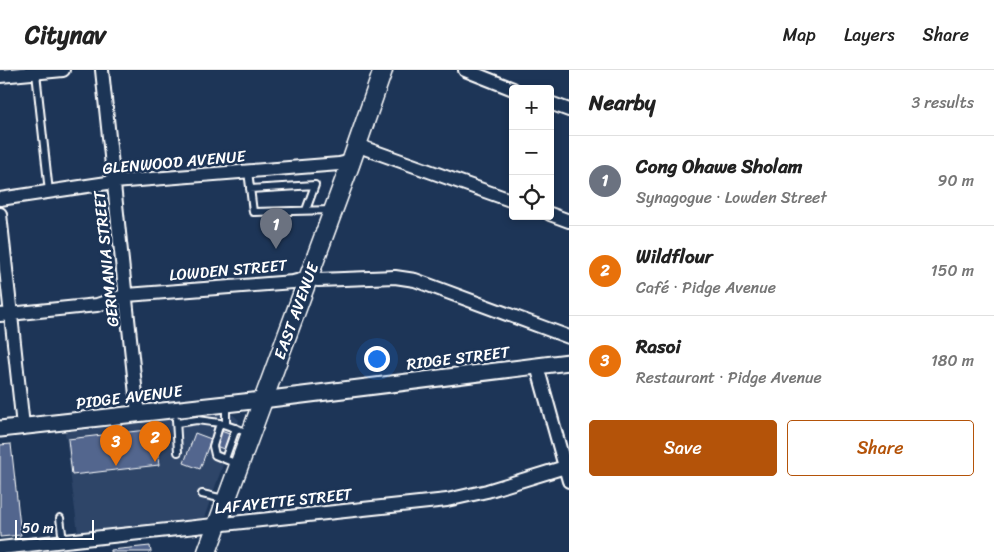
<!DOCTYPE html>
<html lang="en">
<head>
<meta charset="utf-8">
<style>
  :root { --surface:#fff; --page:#f2f2f2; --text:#222; --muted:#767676; --line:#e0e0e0; --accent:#b45309 }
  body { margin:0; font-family:Sriracha,sans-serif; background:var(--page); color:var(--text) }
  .controls { position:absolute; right:15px; top:15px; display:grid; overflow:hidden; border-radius:5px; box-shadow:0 2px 8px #0003 }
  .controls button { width:45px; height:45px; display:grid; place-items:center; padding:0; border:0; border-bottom:1px solid var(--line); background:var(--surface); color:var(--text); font:25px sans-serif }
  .scale { position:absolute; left:15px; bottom:12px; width:79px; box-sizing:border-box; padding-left:5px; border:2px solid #fff; border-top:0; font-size:14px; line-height:18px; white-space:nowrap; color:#fff; -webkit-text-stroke:4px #1d3557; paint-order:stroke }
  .you { position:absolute; left:376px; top:288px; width:18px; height:18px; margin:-12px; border:4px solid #fff; border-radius:50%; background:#1a73e8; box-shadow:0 0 0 8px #1a73e833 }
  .badge { display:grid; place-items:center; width:32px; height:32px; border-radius:50%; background:var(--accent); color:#fff; font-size:16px; font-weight:700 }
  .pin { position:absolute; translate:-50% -41px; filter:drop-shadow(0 1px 2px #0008) }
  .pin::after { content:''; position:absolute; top:26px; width:18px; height:15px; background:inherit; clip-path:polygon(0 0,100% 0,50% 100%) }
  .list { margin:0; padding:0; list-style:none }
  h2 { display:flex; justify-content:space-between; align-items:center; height:65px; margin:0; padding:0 20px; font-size:21px }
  h2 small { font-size:16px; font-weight:400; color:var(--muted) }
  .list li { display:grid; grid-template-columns:32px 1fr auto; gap:15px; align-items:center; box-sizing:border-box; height:90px; padding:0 20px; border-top:1px solid var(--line) }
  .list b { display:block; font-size:19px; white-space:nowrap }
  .list p { margin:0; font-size:16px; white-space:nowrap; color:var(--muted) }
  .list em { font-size:16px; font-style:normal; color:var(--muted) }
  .actions { display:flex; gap:10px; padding:15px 20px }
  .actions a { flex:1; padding:11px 0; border:1px solid var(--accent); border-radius:5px; text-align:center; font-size:18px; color:var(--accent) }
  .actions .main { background:var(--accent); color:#fff }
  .icon { flex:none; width:28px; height:28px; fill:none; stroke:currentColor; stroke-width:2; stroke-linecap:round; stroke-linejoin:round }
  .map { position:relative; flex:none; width:569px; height:482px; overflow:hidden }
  header { display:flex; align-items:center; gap:30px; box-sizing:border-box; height:70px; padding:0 25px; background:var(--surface); border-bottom:1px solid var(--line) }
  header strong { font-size:24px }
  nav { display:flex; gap:28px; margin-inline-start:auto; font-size:18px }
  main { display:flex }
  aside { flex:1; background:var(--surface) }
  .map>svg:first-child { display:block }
  .built { fill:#2d4468 }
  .building { fill:#53668e; stroke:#fff }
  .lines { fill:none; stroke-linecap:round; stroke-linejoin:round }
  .service-casing { stroke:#fff; stroke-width:10 }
  .minor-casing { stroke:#fff; stroke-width:16 }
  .tertiary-casing { stroke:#fff; stroke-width:19 }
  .secondary-casing { stroke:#fff; stroke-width:21 }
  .service { stroke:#1d3557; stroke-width:6 }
  .minor { stroke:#1d3557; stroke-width:12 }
  .tertiary { stroke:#1d3557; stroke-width:15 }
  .secondary { stroke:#1d3557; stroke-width:18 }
  .labels { text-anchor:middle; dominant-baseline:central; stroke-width:5; stroke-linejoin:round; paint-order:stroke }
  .street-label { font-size:16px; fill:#fff; stroke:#1d3557 }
</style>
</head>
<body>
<header>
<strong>Citynav</strong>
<nav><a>Map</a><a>Layers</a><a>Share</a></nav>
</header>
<main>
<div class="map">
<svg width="569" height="482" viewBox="0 0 569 482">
  <rect width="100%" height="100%" fill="#1d3557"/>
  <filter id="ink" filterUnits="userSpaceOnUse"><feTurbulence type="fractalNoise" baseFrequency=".02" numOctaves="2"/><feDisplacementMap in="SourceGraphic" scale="10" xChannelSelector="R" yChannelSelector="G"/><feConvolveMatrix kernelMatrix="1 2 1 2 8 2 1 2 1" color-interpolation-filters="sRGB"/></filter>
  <g filter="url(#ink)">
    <!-- built -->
    <path class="built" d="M224,343L232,344L239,350L204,448L78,463L65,362Z"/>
    <!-- building -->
    <path class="building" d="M155,359L159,395L72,405L68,369Z
      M221,361L232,365L226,380L216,376Z
      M195,363L211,369L200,399L184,393Z
      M11,374L21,465L0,467V375Z
      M150,476L151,482H111V480Z"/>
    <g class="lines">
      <!-- service casing -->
      <g class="service-casing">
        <path id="service" d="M36,3L49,122
          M248,101L253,142L332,140
          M250,119L315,115L306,140
          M226,334V355
          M176,350L178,382
          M177,353L197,350L220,353
          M225,389L236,358
          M237,394L215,385L213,376L220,353L249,363
          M202,424L224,429
          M60,448L63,471"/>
      </g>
      <!-- minor casing -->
      <g class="minor-casing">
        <path id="minor" d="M102,0L138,344
          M465,0L513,19
          M0,6L63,0
          M550,33L569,40
          M356,75L513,131
          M0,129L114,112L339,94L352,91
          M0,144L23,356
          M550,144L569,151
          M0,245L97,235L127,225L293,212L308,208L318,210L395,207L415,210L569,267
          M537,296L569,411
          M0,478L447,430L487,421L565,397"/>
      </g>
      <!-- tertiary casing -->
      <g class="tertiary-casing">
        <path id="tertiary" d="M0,359L262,330L569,292"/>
      </g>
      <!-- secondary casing -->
      <g class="secondary-casing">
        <path id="secondary" d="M207,482L350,95L383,0"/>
      </g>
      <!-- service -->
      <use href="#service" class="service"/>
      <!-- minor -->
      <use href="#minor" class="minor"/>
      <!-- tertiary -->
      <use href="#tertiary" class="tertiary"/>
      <!-- secondary -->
      <use href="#secondary" class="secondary"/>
    </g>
  </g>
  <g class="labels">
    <!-- street labels -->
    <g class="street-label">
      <text transform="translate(174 92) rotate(-5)">GLENWOOD AVENUE</text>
      <text transform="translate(106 189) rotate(-96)">GERMANIA STREET</text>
      <text transform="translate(228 200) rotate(-5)">LOWDEN STREET</text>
      <text transform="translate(296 241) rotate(-70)">EAST AVENUE</text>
      <text transform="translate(458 288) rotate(-7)">RIDGE STREET</text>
      <text transform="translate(129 327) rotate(-7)">PIDGE AVENUE</text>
      <text transform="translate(283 431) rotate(-6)">LAFAYETTE STREET</text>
    </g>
  </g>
</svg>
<div class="controls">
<button>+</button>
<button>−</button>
<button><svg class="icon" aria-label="locate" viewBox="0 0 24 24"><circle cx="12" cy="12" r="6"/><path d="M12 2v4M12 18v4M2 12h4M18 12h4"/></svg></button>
</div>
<div class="scale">50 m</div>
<div class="you"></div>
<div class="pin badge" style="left:276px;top:179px;background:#6b7280">1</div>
<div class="pin badge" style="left:155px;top:392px;background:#e8710a">2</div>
<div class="pin badge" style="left:116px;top:396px;background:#e8710a">3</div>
</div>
<aside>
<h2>Nearby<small>3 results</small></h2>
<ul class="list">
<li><span class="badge" style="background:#6b7280">1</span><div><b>Cong Ohawe Sholam</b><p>Synagogue · Lowden Street</p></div><em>90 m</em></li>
<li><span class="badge" style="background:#e8710a">2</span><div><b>Wildflour</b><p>Café · Pidge Avenue</p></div><em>150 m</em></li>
<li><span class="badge" style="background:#e8710a">3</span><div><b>Rasoi</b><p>Restaurant · Pidge Avenue</p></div><em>180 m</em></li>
</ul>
<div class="actions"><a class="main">Save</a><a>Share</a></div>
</aside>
</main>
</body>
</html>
